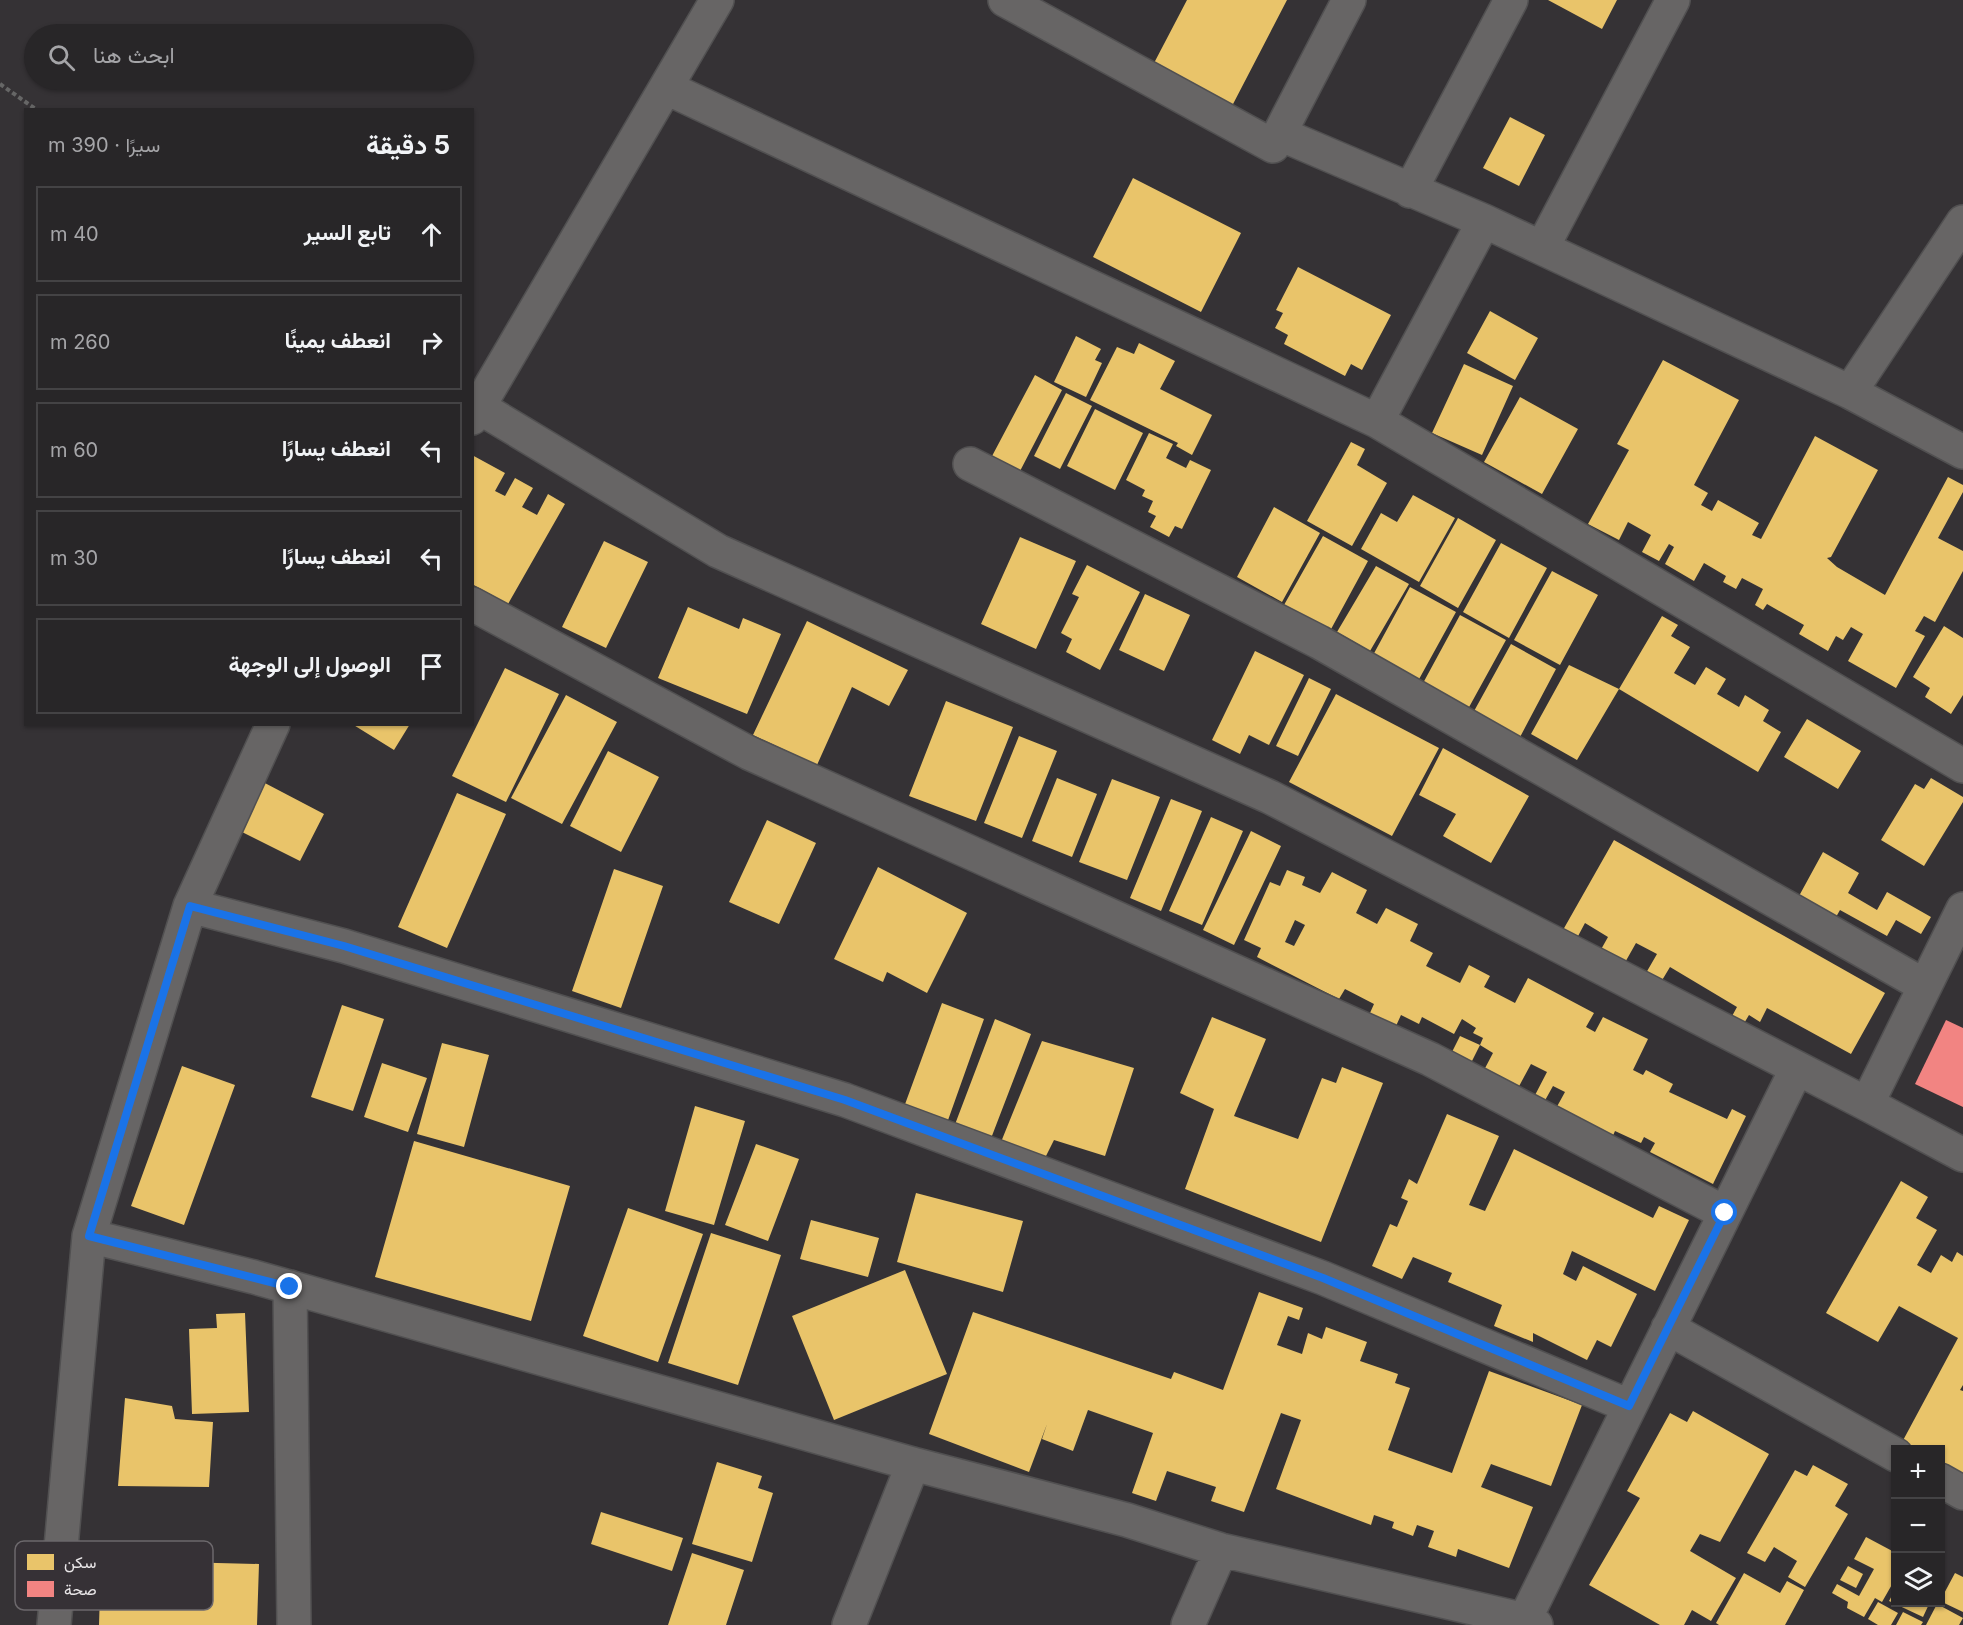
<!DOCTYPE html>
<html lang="ar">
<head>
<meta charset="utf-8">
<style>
  :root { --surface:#282628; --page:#302e30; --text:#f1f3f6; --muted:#a5a5a8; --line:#444345 }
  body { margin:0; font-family:Inter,Vazirmatn,sans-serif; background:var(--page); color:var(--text); direction:rtl }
  .controls { position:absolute; right:18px; bottom:18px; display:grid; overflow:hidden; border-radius:0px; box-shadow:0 2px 4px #0004 }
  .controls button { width:54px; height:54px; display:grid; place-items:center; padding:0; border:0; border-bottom:2px solid var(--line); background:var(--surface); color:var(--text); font:30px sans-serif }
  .stop { position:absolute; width:18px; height:18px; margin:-14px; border:4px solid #1a73e8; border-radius:50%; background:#fff }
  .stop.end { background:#1a73e8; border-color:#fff; box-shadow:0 2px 6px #0008 }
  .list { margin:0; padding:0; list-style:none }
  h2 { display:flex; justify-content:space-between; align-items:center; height:78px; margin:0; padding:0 24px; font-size:26px }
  h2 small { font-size:20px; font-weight:400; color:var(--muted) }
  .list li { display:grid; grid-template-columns:39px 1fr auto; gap:18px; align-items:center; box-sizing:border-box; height:96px; margin:0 12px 12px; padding:0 12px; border:2px solid var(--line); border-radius:0px }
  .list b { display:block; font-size:22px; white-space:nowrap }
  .list em { font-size:20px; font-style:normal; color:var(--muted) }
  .icon { flex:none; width:33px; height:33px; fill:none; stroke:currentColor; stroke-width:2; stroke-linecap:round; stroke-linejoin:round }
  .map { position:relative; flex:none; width:1963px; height:1625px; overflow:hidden; direction:ltr }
  .search { position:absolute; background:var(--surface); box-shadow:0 2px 4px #0004; left:24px; top:24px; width:450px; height:66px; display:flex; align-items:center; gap:15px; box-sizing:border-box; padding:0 21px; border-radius:33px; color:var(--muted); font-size:22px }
  .panel { position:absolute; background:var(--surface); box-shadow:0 2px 4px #0004; left:24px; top:108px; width:450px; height:618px; border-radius:0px; direction:rtl }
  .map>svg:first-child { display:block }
  .homes { fill:#e9c46a; fill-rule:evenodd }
  .health { fill:#f28482 }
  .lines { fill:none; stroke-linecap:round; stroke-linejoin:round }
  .street-casing { stroke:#515051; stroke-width:36 }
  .path { stroke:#666; stroke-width:4; stroke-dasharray:4.5 3; stroke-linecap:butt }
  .street { stroke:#676565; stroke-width:33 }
  .route { stroke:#1a73e8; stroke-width:8 }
  .key { fill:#363136; stroke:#6c686c; stroke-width:1.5 }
  .key-label { font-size:16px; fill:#eae7e9 }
</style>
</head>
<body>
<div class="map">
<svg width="1963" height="1625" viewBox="0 0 1963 1625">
  <rect width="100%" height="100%" fill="#353235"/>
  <!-- homes -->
  <path class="homes" d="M1187,0H1287L1232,106L1153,65Z
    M1548,0H1617L1602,29Z
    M1510,117L1545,135L1519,186L1483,168Z
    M1133,178L1241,233L1201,312L1093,257Z
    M1298,267L1391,315L1362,370L1351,364L1345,376L1284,344L1288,335L1275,328L1283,313L1276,310Z
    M1490,311L1538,338L1515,380L1467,353Z
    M1076,336L1101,349L1095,360L1102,363L1086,397L1054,382Z
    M1139,343L1175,361L1160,389L1212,415L1192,455L1176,446L1178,443L1090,400L1117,347L1134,354Z
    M1663,360L1739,400L1694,485L1708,493L1701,505L1712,511L1718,500L1759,523L1752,535L1761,539L1815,436L1878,470L1831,557L1827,558L1837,567L1885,595L1948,477L1963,485V492L1938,538L1963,551V571L1935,622L1924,616L1915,631L1925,636L1896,688L1848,661L1863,634L1851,627L1843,640L1836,636L1828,651L1799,634L1804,625L1767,604L1763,610L1755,605L1763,589L1742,578L1736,589L1723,582L1726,576L1704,563L1694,581L1665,564L1674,547L1669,544L1659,561L1642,552L1651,535L1628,522L1619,540L1588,524L1629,450L1617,444Z
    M1464,364L1513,386L1482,455L1432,433Z
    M1035,375L1062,390L1019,473L991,458Z
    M1066,393L1092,406L1060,469L1034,456Z
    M1520,397L1578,429L1542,494L1484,462Z
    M1095,409L1143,433L1115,490L1067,466Z
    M1149,433L1173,444L1166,458L1186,468L1190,460L1211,470L1182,529L1175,526L1169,537L1150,527L1156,516L1148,512L1153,501L1142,496L1145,490L1126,480Z
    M1351,442L1365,449L1357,465L1387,483L1352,546L1307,521Z
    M472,455L505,473L495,491L505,496L515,478L533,488L522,507L537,515L548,494L565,504L508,604L472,584Z
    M1413,495L1455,518L1419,582L1361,549L1381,513L1397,522Z
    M1274,507L1320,533L1282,602L1237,577Z
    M1458,518L1496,540L1458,608L1420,586Z
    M1323,536L1368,561L1330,631L1284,605Z
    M1020,537L1076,561L1036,649L981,624Z
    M604,541L648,562L606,648L562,627Z
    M1501,543L1547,568L1509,638L1463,612Z
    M1087,565L1140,592L1100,670L1066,652L1072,639L1061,633L1079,597L1072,594Z
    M1376,566L1409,584L1370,651L1337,632Z
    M1552,571L1598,595L1560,665L1514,640Z
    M1410,587L1456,612L1418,681L1372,657Z
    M1145,594L1190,615L1164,671L1119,650Z
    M688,607L739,629L743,618L781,634L747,714L658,678Z
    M1460,615L1506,640L1468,709L1422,685Z
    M1662,616L1678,625L1671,636L1690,647L1674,673L1695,685L1706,667L1726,679L1717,694L1739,707L1745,695L1769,710L1763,721L1781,732L1758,772L1619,689L1577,760L1531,734L1569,665L1619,689Z
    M807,621L908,670L889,706L852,687L817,765L753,735Z
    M1944,626L1963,638V695L1951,714L1925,697L1930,688L1913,677Z
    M1511,644L1556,669L1519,739L1473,713Z
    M1255,651L1304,675L1269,745L1249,735L1240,754L1212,740Z
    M505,668L559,694L506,802L452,776Z
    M1309,678L1331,689L1298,756L1276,746Z
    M1336,694L1439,748L1392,836L1289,782Z
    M566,695L617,722L562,824L511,798Z
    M946,701L1013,727L976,821L909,796Z
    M1807,719L1861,751L1838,789L1784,757Z
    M352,724H410L394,750Z
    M1019,736L1057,751L1022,838L984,823Z
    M1443,748L1529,796L1491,863L1443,836L1456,814L1419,795Z
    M608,751L659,777L621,852L570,826Z
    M1057,778L1097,794L1072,857L1032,841Z
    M1931,778L1963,797V802L1924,866L1881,840L1915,784L1924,789Z
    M1112,779L1160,797L1127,880L1079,862Z
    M261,781L324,814L300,861L236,829Z
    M457,793L506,814L447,948L398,927Z
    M1171,799L1202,811L1161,911L1130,898Z
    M1211,817L1243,831L1202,925L1169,911Z
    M767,820L816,843L779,924L729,902Z
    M1251,831L1281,846L1234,945L1203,930Z
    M1614,840L1885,993L1851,1054L1767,1008L1760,1022L1749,1015L1743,1025L1731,1018L1737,1007L1670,967L1661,982L1646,973L1657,954L1636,943L1623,966L1599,953L1608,937L1585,923L1577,938L1563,930Z
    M1823,852L1859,873L1848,893L1877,910L1887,892L1931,917L1921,934L1896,920L1887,936L1840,910L1836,917L1799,896Z
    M878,867L967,913L927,993L887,972L883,982L834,959Z
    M614,869L663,886L621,1008L572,991Z
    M1287,870L1305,877L1302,885L1320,893L1332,872L1367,890L1356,913L1377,924L1386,908L1418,924L1410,941L1433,953L1426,966L1460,983L1469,965L1490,976L1484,987L1515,1003L1528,978L1594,1013L1586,1027L1595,1032L1603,1017L1648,1039L1633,1070L1643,1075L1646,1070L1673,1084L1669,1092L1727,1119L1732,1109L1746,1116L1713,1184L1650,1152L1655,1143L1644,1137L1641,1143L1615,1131L1611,1140L1554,1112L1565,1092L1553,1086L1543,1104L1533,1099L1547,1072L1531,1064L1517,1090L1483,1072L1493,1053L1480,1045L1483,1038L1473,1033L1476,1028L1462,1019L1454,1034L1422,1017L1419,1024L1401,1015L1396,1026L1370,1013L1374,1004L1345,989L1339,999L1257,957L1261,948L1244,940L1270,882L1280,886ZM1295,920L1305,925L1294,946L1285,942Z
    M942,1003L984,1019L947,1123L904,1107Z
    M342,1005L384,1019L353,1111L311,1097Z
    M1212,1017L1266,1039L1234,1116L1298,1139L1322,1078L1336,1083L1342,1067L1383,1083L1321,1242L1185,1189L1214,1109L1180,1093Z
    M995,1019L1031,1034L990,1141L954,1127Z
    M1460,1036L1480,1045L1469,1067L1449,1058Z
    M1042,1041L1134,1068L1105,1156L1054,1140L1044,1160L1001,1142Z
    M442,1043L489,1055L464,1147L417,1134Z
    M382,1063L427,1078L408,1132L364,1117Z
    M182,1066L235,1085L184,1225L131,1206Z
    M695,1106L745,1121L714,1225L665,1211Z
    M1447,1114L1499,1136L1469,1205L1485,1211L1514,1149L1653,1218L1659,1206L1689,1220L1655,1291L1572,1251L1563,1274L1576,1281L1583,1266L1637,1294L1611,1347L1597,1340L1587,1360L1533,1333V1342L1494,1326L1502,1305L1448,1282L1452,1273L1413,1257L1402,1279L1372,1266L1390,1224L1397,1227L1408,1201L1401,1198L1409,1179L1417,1184Z
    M414,1141L570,1186L531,1321L375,1277Z
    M756,1144L799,1159L768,1241L725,1225Z
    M1901,1181L1928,1197L1916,1218L1937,1230L1917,1265L1931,1273L1941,1255L1952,1262L1957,1252L1963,1256V1385L1960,1390L1963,1391V1480L1941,1468V1449H1906L1900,1446L1958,1338L1899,1306L1878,1342L1826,1313Z
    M916,1193L1023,1221L1003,1292L897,1262Z
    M628,1208L703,1234L658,1362L583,1336Z
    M811,1220L879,1238L868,1277L800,1259Z
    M711,1233L781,1255L738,1385L668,1363Z
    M905,1270L947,1374L834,1420L792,1316Z
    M1259,1292L1303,1308L1299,1320L1288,1316L1277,1345L1302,1354L1308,1333L1322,1339L1326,1327L1367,1342L1360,1361L1398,1374L1395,1383L1410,1388L1388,1450L1452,1473L1489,1371L1582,1405L1551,1486L1491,1464L1481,1487L1533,1507L1509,1568L1458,1549L1456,1557L1428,1547L1434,1531L1417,1525L1413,1536L1392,1528L1394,1522L1374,1515L1371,1525L1276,1489L1301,1420L1281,1413L1244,1512L1211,1501L1216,1487L1167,1471L1156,1501L1132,1493L1153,1433L1088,1410L1073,1451L1042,1439L1047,1424L1029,1472L929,1434L973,1312L1171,1379L1174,1372L1223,1390Z
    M245,1313L249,1412L192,1414L189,1329L217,1328L216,1314Z
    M125,1398L172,1406L175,1419L213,1422L209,1487L118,1486Z
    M1693,1411L1769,1454L1720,1542L1700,1534L1690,1551L1736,1578L1711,1621L1692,1610L1684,1625H1660L1589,1585L1640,1498L1627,1491L1670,1413L1687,1422Z
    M717,1462L762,1476L758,1488L773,1493L752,1562L692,1544Z
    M1813,1465L1848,1484L1835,1506L1848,1514L1805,1587L1788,1577L1797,1561L1774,1547L1765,1562L1747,1553L1795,1470L1807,1476Z
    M601,1512L683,1538L672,1571L591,1544Z
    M1866,1537L1896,1553V1571L1891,1579L1894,1581L1882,1602L1875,1598L1864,1617L1847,1608L1848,1602L1832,1593L1837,1584L1859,1596L1874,1569L1854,1559Z
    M692,1553L744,1570L726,1625H668Z
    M101,1560L259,1564L257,1625H99Z
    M1848,1566L1863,1574L1856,1588L1840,1580Z
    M1744,1573L1780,1593L1787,1581L1804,1590L1785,1625H1719L1716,1623Z
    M1955,1573L1963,1577V1612L1940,1601Z
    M1896,1588V1602H1930L1923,1617L1889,1601Z
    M1878,1602L1898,1613L1891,1625H1878L1868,1619Z
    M1937,1604L1963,1618L1959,1625H1926Z
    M1903,1612L1923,1622L1921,1625H1896Z"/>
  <!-- health -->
  <path class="health" d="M1946,1020L1963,1028V1107L1915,1084Z"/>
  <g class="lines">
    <!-- street casing -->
    <g class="street-casing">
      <path id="street" d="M1005,0L1273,146L1349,0
        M667,88L1377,421L1963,766
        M1280,134L1484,221L1850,392L1963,452
        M1410,191L1511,0
        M1542,248L1673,0
        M1850,392L1963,222
        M472,403L718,551L1270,797L1867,1104L1963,1155
        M472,418L717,0
        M1377,421L1484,221
        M970,464L1319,642L1925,986
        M472,604L749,753L1430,1059L1725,1213
        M190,906L344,946L845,1100L1323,1278L1629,1406
        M1867,1104L1963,909
        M89,1236L254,1277L913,1464L1127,1520L1221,1550L1525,1620L1536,1625
        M290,1287L294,1625
        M1668,1328L1896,1455
        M1940,1480L1963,1493
        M54,1625L89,1236L190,906L273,724
        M849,1625L913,1464
        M1188,1625L1221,1550
        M1522,1625L1797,1068"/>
    </g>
    <!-- path -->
    <path class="path" d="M0,84L37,110"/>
    <!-- street -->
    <use href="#street" class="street"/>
  </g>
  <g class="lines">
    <!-- route -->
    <path class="route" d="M290,1287L89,1236L190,906L344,946L845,1100L1323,1278L1629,1406L1725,1213"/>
  </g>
  <!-- legend -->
  <rect x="15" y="1541" width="198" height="69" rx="9" class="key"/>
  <rect x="27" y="1554" width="27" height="16" fill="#e9c46a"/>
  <rect x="27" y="1581" width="27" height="16" fill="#f28482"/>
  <g class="key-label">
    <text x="64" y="1568">سكن</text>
    <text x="64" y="1595">صحة</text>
  </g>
</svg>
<div class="controls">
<button>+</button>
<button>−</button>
<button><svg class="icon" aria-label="layers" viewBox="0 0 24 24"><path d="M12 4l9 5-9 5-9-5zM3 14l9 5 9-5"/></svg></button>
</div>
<div class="stop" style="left:1725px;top:1213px"></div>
<div class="stop end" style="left:290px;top:1287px"></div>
<div class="search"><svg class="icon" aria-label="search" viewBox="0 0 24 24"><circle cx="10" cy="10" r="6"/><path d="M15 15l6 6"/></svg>ابحث هنا</div>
<section class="panel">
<h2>5 دقيقة<small>سيرًا · 390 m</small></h2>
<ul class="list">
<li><svg class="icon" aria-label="ahead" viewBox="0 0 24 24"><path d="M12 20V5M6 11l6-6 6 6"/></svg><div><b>تابع السير</b></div><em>40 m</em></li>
<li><svg class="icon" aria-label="right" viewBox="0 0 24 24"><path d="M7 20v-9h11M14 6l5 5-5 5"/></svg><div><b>انعطف يمينًا</b></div><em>260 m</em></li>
<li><svg class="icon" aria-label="left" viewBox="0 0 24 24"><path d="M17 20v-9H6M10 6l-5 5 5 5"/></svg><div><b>انعطف يسارًا</b></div><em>60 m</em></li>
<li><svg class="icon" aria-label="left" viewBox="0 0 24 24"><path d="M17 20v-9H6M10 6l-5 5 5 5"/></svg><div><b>انعطف يسارًا</b></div><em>30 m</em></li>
<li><svg class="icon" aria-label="arrive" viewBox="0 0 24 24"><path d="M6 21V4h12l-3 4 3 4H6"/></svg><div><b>الوصول إلى الوجهة</b></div></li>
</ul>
</section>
</div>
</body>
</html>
